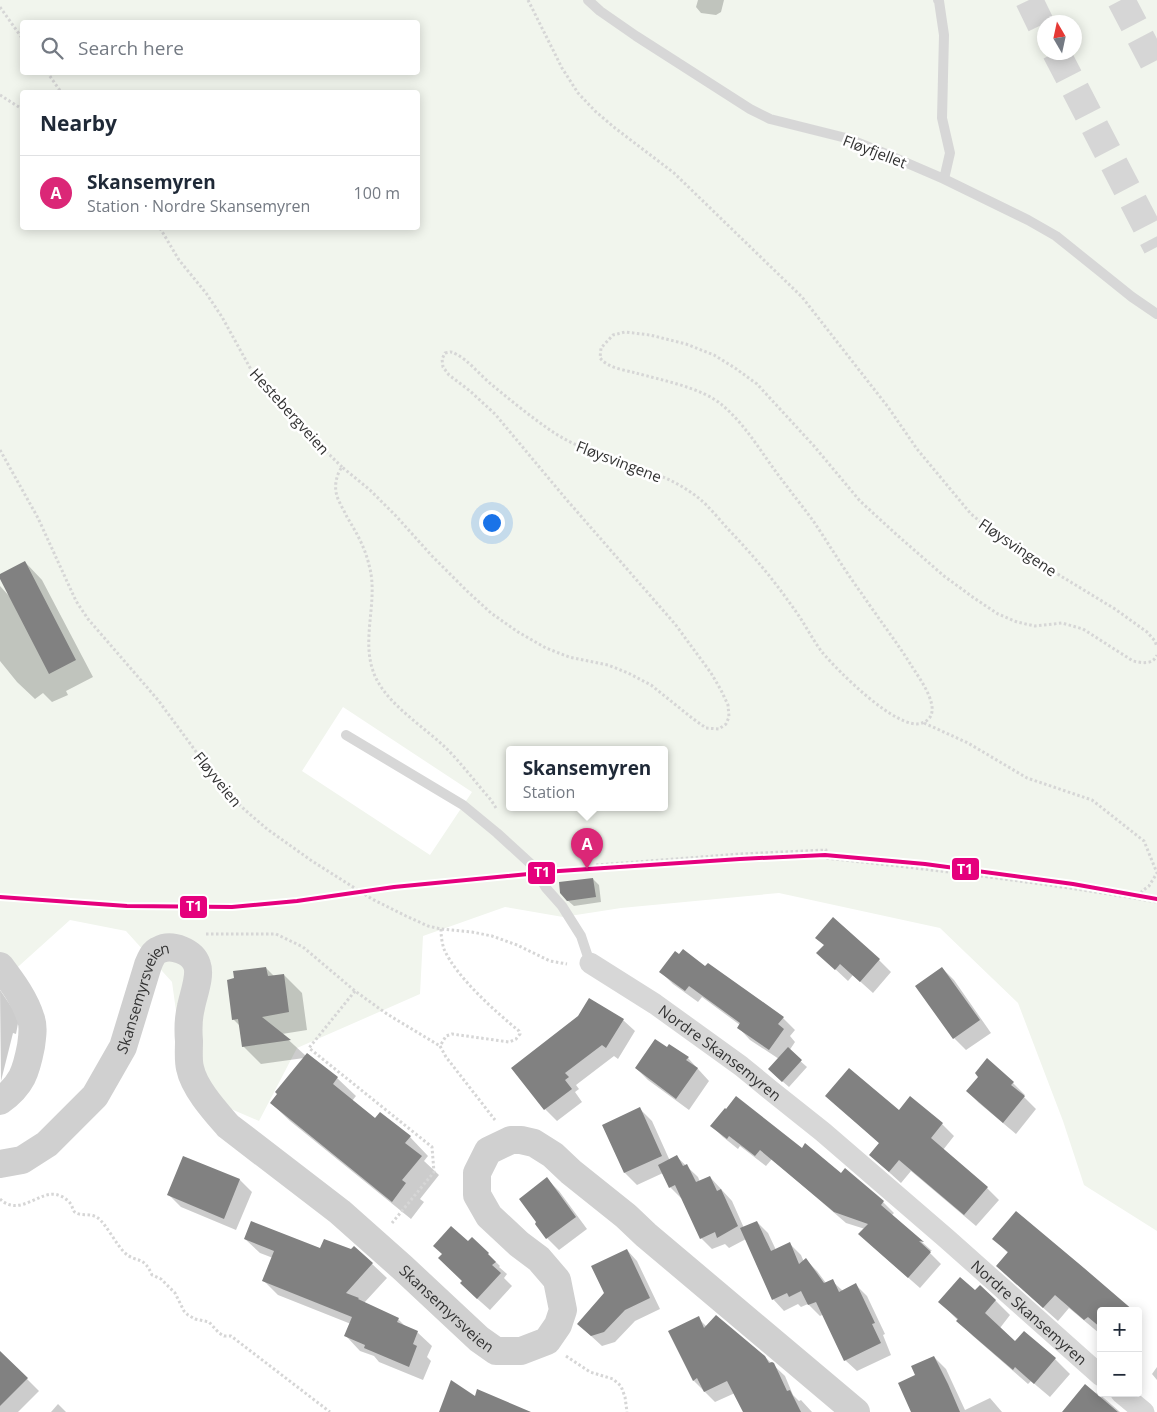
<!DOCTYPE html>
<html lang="en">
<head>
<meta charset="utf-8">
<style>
  :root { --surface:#fff; --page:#f2f2f3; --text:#1f2937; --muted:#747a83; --line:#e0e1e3; --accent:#db2777 }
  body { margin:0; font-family:"Open Sans",sans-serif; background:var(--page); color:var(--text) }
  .controls { position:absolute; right:15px; bottom:15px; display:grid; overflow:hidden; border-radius:5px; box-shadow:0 2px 12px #0003 }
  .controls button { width:45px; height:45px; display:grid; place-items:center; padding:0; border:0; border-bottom:1px solid var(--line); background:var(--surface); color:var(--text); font:25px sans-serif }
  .compass { position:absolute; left:1037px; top:15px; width:45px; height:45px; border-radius:50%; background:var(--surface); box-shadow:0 2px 12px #0003; rotate:351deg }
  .you { position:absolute; left:491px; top:522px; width:18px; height:18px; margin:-12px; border:4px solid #fff; border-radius:50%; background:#1a73e8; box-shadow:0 0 0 8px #1a73e833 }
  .badge { display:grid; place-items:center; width:32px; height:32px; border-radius:50%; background:var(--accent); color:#fff; font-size:16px; font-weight:700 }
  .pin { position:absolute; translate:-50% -41px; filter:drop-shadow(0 1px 2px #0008) }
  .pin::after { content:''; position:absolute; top:26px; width:18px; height:15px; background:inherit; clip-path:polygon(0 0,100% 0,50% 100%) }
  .popup { position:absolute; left:506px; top:746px; width:162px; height:65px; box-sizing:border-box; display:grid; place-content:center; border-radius:5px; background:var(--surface); filter:drop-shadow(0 1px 4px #0005); font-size:16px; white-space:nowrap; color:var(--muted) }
  .popup b { font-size:19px; color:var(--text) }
  .popup::after { content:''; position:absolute; left:50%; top:100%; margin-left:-10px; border:10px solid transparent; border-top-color:var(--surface) }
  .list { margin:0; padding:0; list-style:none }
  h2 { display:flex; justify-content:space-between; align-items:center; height:65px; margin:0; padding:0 20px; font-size:21px }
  h2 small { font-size:16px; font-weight:400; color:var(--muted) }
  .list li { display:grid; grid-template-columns:32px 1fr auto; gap:15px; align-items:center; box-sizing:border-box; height:75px; padding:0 20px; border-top:1px solid var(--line) }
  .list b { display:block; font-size:19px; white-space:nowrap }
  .list p { margin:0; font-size:16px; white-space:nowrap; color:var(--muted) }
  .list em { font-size:16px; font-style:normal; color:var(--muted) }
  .icon { flex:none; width:28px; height:28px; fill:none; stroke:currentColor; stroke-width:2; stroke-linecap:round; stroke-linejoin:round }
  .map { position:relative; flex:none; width:1157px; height:1412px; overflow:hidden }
  .search { position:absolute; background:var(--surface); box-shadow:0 2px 12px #0003; left:20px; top:20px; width:400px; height:55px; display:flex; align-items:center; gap:12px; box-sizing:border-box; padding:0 18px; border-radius:5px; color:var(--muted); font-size:19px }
  .panel { position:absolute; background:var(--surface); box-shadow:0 2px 12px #0003; left:20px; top:90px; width:400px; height:140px; border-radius:5px }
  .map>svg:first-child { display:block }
  .green { fill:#f1f5ed; fill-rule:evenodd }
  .shadow { fill:#0003 }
  .building { fill:#818181 }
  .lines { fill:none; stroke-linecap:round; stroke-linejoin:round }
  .highway-tunnel { stroke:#d6d6d6; stroke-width:28; stroke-dasharray:28 14; stroke-linecap:butt }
  .path { stroke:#d6d6d6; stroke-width:3; stroke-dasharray:2.5 2.5; stroke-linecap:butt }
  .lane { stroke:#d7d7d7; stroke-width:10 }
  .street { stroke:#d7d7d7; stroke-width:21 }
  .secondary { stroke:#d0d0d0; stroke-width:28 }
  .tram-1-casing { stroke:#fff; stroke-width:8 }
  .tram-1 { stroke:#e5007d; stroke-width:4 }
  .labels { text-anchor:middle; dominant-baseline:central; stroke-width:5; stroke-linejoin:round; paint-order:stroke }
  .street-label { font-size:15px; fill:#333; stroke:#fff }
  .line-badge { stroke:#fff; stroke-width:2 }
  .badge-label { font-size:14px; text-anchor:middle; font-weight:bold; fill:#fff }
</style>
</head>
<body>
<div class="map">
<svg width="1157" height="1412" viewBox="0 0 1157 1412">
  <rect width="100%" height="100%" fill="#fff"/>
  <!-- green -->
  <path class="green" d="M0,0H1157V1231L1084,1185L1063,1121L1018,1003L940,928L779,893L621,908L563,917L505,907L423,936L420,994L297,1048L259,1121L187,1090L172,982L126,931L70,920L0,983ZM22,22H418V72H22ZM1044,22H1074V52H1044ZM22,92H418V228H22ZM343,707L472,792L430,855L302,771ZM510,750H664V808H510Z"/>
  <!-- shadow -->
  <path class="shadow" d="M698,0H724L721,12L716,15L701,13L696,7Z
    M25,562L42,580L93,677L66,691L68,695L52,702L43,693L35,699L17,682L0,661V586L10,597Z
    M593,879L599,885L601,902L574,906L567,900Z
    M818,953L879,960L891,972L873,993L853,975L848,981Z
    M266,968L274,976L284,975L302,993L307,1030L282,1034L306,1056L308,1054L337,1078L356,1096L352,1101L376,1119L380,1114L410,1137L428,1156L424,1161L439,1175L420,1199L424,1202L411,1219L290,1121L271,1103L304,1058L261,1064L243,1046L241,1027L233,1019Z
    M705,968L783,1018L795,1030L790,1036L795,1042L789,1051L807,1067L789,1087L775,1075L779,1059L750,1040L738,1027L740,1025L702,997L698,1002L673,984L661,972Z
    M942,968L954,980L991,1033L966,1050L954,1038Z
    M0,990L19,1018L16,1034L13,1033L1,1081Z
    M623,1020L635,1031L618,1059L614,1056L576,1085L579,1089L575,1092L582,1102L557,1121L545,1109L513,1068Z
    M667,1049L688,1058L709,1081L689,1110L648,1080L636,1068Z
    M1013,1083L1025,1095L1023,1096L1036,1109L1016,1134L979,1103L967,1091Z
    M827,1096L899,1112L942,1124L954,1136L943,1150L987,1188L999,1200L976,1226L911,1171L901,1183L870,1155L880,1144Z
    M640,1109L652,1121L670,1161L677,1157L698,1177L700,1182L710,1177L732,1201L744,1228L757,1222L768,1233L776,1250L790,1244L801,1255L804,1262L806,1260L817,1271L826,1283L832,1281L843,1291L856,1285L867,1296L885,1334L883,1335L891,1355L857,1371L845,1360L824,1314L820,1316L808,1304L801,1307L798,1304L784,1311L773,1299L746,1239L729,1248L725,1244L712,1249L701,1238L683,1197L681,1198L670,1187L663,1173L637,1185L625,1173L603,1125Z
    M712,1126L802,1149L883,1202L894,1213L891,1216L923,1243L932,1251H928L941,1264L920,1288L871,1245L865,1229L846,1223L772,1159L766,1166L740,1146L738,1149L723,1137Z
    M184,1158L240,1180L252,1192L236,1230L181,1207L169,1195Z
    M547,1179L559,1191L587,1229L559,1250L547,1238L537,1224Z
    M245,1239L321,1250L351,1251L354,1247L387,1278L364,1303L398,1319L407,1328L417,1332L432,1346L427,1357L431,1361L423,1380L379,1362L374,1356L360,1351L346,1336L351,1324L278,1295L264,1281L273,1258L260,1253Z
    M472,1239L500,1266L499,1267L507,1274L504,1278L512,1286L490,1310L473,1295L463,1281Z
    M994,1239L1101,1311V1331L1099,1333L1069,1308L1058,1321L1011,1279L1008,1253Z
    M627,1250L637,1261L660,1309L635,1321L615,1342L602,1346L578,1324L606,1293Z
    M976,1292L995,1300L1010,1315L1000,1328L1015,1343L1055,1359L1070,1374L1050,1397L1031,1381L1028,1384L973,1336L940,1302Z
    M698,1318L707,1327L765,1357L785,1376L793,1395L799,1401L801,1400L812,1412H745L735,1393L715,1402L693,1380Z
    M0,1352L39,1391L18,1412H0Z
    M934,1357L946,1369L965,1410L990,1398L1002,1412H913L917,1376Z
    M1157,1367V1380L1152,1374Z
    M1097,1392L1120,1412H1065L1096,1395Z
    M58,1404L66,1412H51Z"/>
  <!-- building -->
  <path class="building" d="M25,561L76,660L49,674L0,579V574Z
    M593,878L596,897L567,901L560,893L559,882Z
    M833,917L880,959L860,982L840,964L835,970L816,953L824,945L815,938Z
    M683,949L705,966L708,963L784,1017L778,1024L784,1029L769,1050L737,1028L740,1023L689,986L685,991L659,972L675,951L679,954Z
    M266,967L268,976L284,974L289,1012L262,1017L291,1040L242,1047L238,1019L232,1020L227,980L234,978L233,971Z
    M942,967L980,1020L953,1039L915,986Z
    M589,998L624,1019L606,1048L602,1045L565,1073L569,1077L565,1080L572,1089L544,1110L511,1068L578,1016Z
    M655,1039L667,1047L669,1044L689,1057L686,1060L698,1068L676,1099L635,1068Z
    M788,1047L802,1060L782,1082L768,1069Z
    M307,1053L338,1077L333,1084L375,1118L380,1112L411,1136L405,1143L422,1156L402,1180L406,1183L392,1202L270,1103L277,1094L275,1092Z
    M987,1058L1014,1082L1011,1085L1025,1096L1003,1123L966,1091L978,1077L975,1073Z
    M849,1068L899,1110L910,1096L943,1123L931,1138L988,1187L964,1215L899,1160L889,1172L869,1155L879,1143L825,1096Z
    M736,1096L802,1148L805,1143L841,1173L845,1168L884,1201L881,1205L924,1242L919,1241L931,1252L908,1278L858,1234L868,1224L834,1212L760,1150L755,1156L729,1136L727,1139L710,1126L725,1108L726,1109Z
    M640,1107L662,1156L624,1173L602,1125Z
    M677,1155L683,1166L687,1164L696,1182L710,1176L717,1191L721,1189L738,1226L717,1238L715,1232L700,1239L675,1185L669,1188L658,1165Z
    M183,1156L240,1179L224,1219L167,1195Z
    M547,1177L576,1217L546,1239L535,1224L536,1222L519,1199Z
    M1016,1211L1084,1268L1134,1311H1101V1328L1088,1317L1084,1320L1055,1295L1043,1308L996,1266L1008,1252L992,1239Z
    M251,1221L320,1248L324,1239L351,1249L354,1246L373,1263L346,1293L359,1298L358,1299L399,1318L397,1322L418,1331L413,1344L417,1346L409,1367L364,1348L365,1345L344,1336L352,1317L262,1281L274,1251L244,1239Z
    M757,1221L771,1251L790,1242L799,1264L806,1258L824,1283L833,1279L839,1292L856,1283L875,1323L872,1324L881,1343L844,1361L816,1302L808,1305L801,1291L789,1297L787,1293L772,1300L740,1228Z
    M451,1226L468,1241L472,1237L489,1253L488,1254L496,1262L492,1265L501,1273L477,1299L460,1283L462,1281L438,1258L442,1254L433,1246Z
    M627,1249L650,1298L625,1310L604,1332L591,1336L577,1324L604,1293L591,1266Z
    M960,1277L975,1290L980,1285L996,1300L985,1313L1015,1341L1024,1331L1056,1358L1034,1384L1015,1367L1013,1370L956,1321L958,1319L938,1302Z
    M716,1315L765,1356L769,1363L772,1362L774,1363L787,1391L790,1390L801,1412H743L727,1381L704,1392L697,1378L693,1381L668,1331L699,1316L704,1328Z
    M0,1351L28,1378L0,1406Z
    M934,1356L948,1384L960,1412H911L898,1383L915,1375L911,1366Z
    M451,1380L475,1396L477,1389L531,1412H439Z
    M1085,1384L1118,1412H1062Z"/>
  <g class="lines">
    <!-- highway-tunnel -->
    <path class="highway-tunnel" d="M1029,0L1044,31
      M1121,0L1157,69
      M1056,52L1157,247"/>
    <!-- path -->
    <path class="path" d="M528,0L562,68L578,93L595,111L615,128L674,173L802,297L888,407L917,449L971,514L1005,542L1115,609L1147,632L1155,641L1157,647
      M0,7L22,38
      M47,72L61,92
      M0,95L22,109
      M160,228L179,260L206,293L222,317L254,375L298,424L342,467
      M0,450L38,518L76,601L88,619L158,700L225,791L245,810L267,829L312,861L372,899L406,916L428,926L441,929L472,932L492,936L517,945L550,961L567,964
      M924,723L968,743L1027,778L1092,800L1144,841L1157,873L1149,886L1142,891L1140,899
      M496,808L491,800C476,783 462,764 446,748C424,727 393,708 378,682C357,645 380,603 369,565C365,547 356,532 347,517C344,510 339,503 337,496C334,487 336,475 342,467L370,490L396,516L432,556L467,591L491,613L518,632L546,648L569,657L608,665L628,673L651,685L692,718L706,728L719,729L726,724L729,717L728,705L721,690L711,673L675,624L566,499L495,414L470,391L449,375L443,367L442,359L445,353C451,352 451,351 456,354C468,360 480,375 491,384C510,400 530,416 550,430C594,461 653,463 696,496C708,505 718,518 728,529C752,554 774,580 794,609C804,622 812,639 822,652C837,670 898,732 922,723C947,714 919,678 911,665C896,641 878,618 862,594C845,571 830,546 814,522C803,507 791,492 779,476C761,452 745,424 722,405C703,388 661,380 636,373C624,370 608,368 600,358L601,348L613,335L625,332L650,335L686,344L714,355L735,368L757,384L814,446L860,501L897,535L944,576L974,598L998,614L1017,622L1035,626L1062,623L1083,629L1133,661C1142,663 1153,665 1157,655
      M596,865L740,854L826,850L825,858C936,870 1047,883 1157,902
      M441,929C441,936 442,943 444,949C456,977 496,1012 519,1031L520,1034L516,1039L509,1042L452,1034L446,1036L440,1046L446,1057L495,1120
      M206,934H276L303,947L355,991L387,1014L440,1046
      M355,991L309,1048L432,1147L434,1172L392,1223
      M0,1199C20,1218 40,1189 58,1195C62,1196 68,1200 70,1203C73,1206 72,1211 76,1213C81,1216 91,1213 98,1218C106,1224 116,1244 124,1252C136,1264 143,1254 152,1275L161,1279L175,1293L184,1311L188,1315L195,1319L209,1322L219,1333L224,1336H231L330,1412
      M566,1356L590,1372L613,1379L621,1386L625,1397L627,1412"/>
    <!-- lane -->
    <path class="lane" d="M588,0L600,11L636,36L750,109L770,119L846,138L886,154L944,179L1028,220L1056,236L1132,297L1157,314
      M938,0L939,1L944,35L942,118L950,153L944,179
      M346,735L463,805L497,833L532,865L546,888L562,906L581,936L590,963"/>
    <!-- street -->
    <g class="street">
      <path id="s1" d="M590,963L655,1004L741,1066L769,1089L823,1132L947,1239L1101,1376"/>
      <path d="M1121,1393L1144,1412"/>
    </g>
    <!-- secondary -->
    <g class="secondary">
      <path d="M0,966C12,982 25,999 31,1019C34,1027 32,1038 31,1046C26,1072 22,1085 0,1101"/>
      <path id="s2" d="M0,1164L22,1160L47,1144L95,1096L123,1047L148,965C150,960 153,952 159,950C172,943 193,952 197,965C201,976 193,996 191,1007C188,1019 188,1029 189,1041C189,1050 188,1060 190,1068C194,1088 215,1111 228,1126L340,1212L403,1268L479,1339L496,1351H521L547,1341L558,1325L563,1310L557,1280L539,1259L519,1244L489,1216L477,1195V1173L488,1151L511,1140H521L534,1143L553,1155L571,1172L626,1216L646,1235L856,1412"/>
    </g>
    <!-- tram-1 casing -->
    <g class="tram-1-casing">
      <path id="tram-1" d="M0,897L127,906L232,907L297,901L394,887L559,871L740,859L825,855L925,864L1073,884L1157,899"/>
    </g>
    <!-- tram-1 -->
    <use href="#tram-1" class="tram-1"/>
  </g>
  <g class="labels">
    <!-- street labels -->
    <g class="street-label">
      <text transform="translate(875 151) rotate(21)">Fløyfjellet</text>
      <text transform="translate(290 411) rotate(48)">Hestebergveien</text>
      <text transform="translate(619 461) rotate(21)">Fløysvingene</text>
      <text transform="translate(1018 547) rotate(34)">Fløysvingene</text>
      <text transform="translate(218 779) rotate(51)">Fløyveien</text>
      <text stroke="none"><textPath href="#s2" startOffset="231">Skansemyrsveien</textPath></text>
      <text stroke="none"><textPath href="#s1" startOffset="158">Nordre Skansemyren</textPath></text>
      <text stroke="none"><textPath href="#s2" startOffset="786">Skansemyrsveien</textPath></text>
      <text stroke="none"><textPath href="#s1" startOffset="562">Nordre Skansemyren</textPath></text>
    </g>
  </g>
  <g class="line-badge">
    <rect x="951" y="857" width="29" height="24" rx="5" fill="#e5007d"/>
    <rect x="527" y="861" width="29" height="24" rx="5" fill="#e5007d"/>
    <rect x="179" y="895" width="29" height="24" rx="5" fill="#e5007d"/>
  </g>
  <g class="badge-label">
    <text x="965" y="874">T1</text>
    <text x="542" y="877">T1</text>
    <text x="194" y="911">T1</text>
  </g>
</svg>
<div class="controls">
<button>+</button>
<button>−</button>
</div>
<svg class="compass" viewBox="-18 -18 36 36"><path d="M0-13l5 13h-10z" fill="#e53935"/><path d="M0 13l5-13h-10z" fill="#747a83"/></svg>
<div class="you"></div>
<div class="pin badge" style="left:587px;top:869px">A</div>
<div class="popup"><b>Skansemyren</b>Station</div>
<div class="search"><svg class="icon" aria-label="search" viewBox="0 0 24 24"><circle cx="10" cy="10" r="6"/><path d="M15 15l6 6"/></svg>Search here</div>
<section class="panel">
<h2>Nearby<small></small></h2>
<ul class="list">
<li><span class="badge">A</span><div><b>Skansemyren</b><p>Station · Nordre Skansemyren</p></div><em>100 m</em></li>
</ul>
</section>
</div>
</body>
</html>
